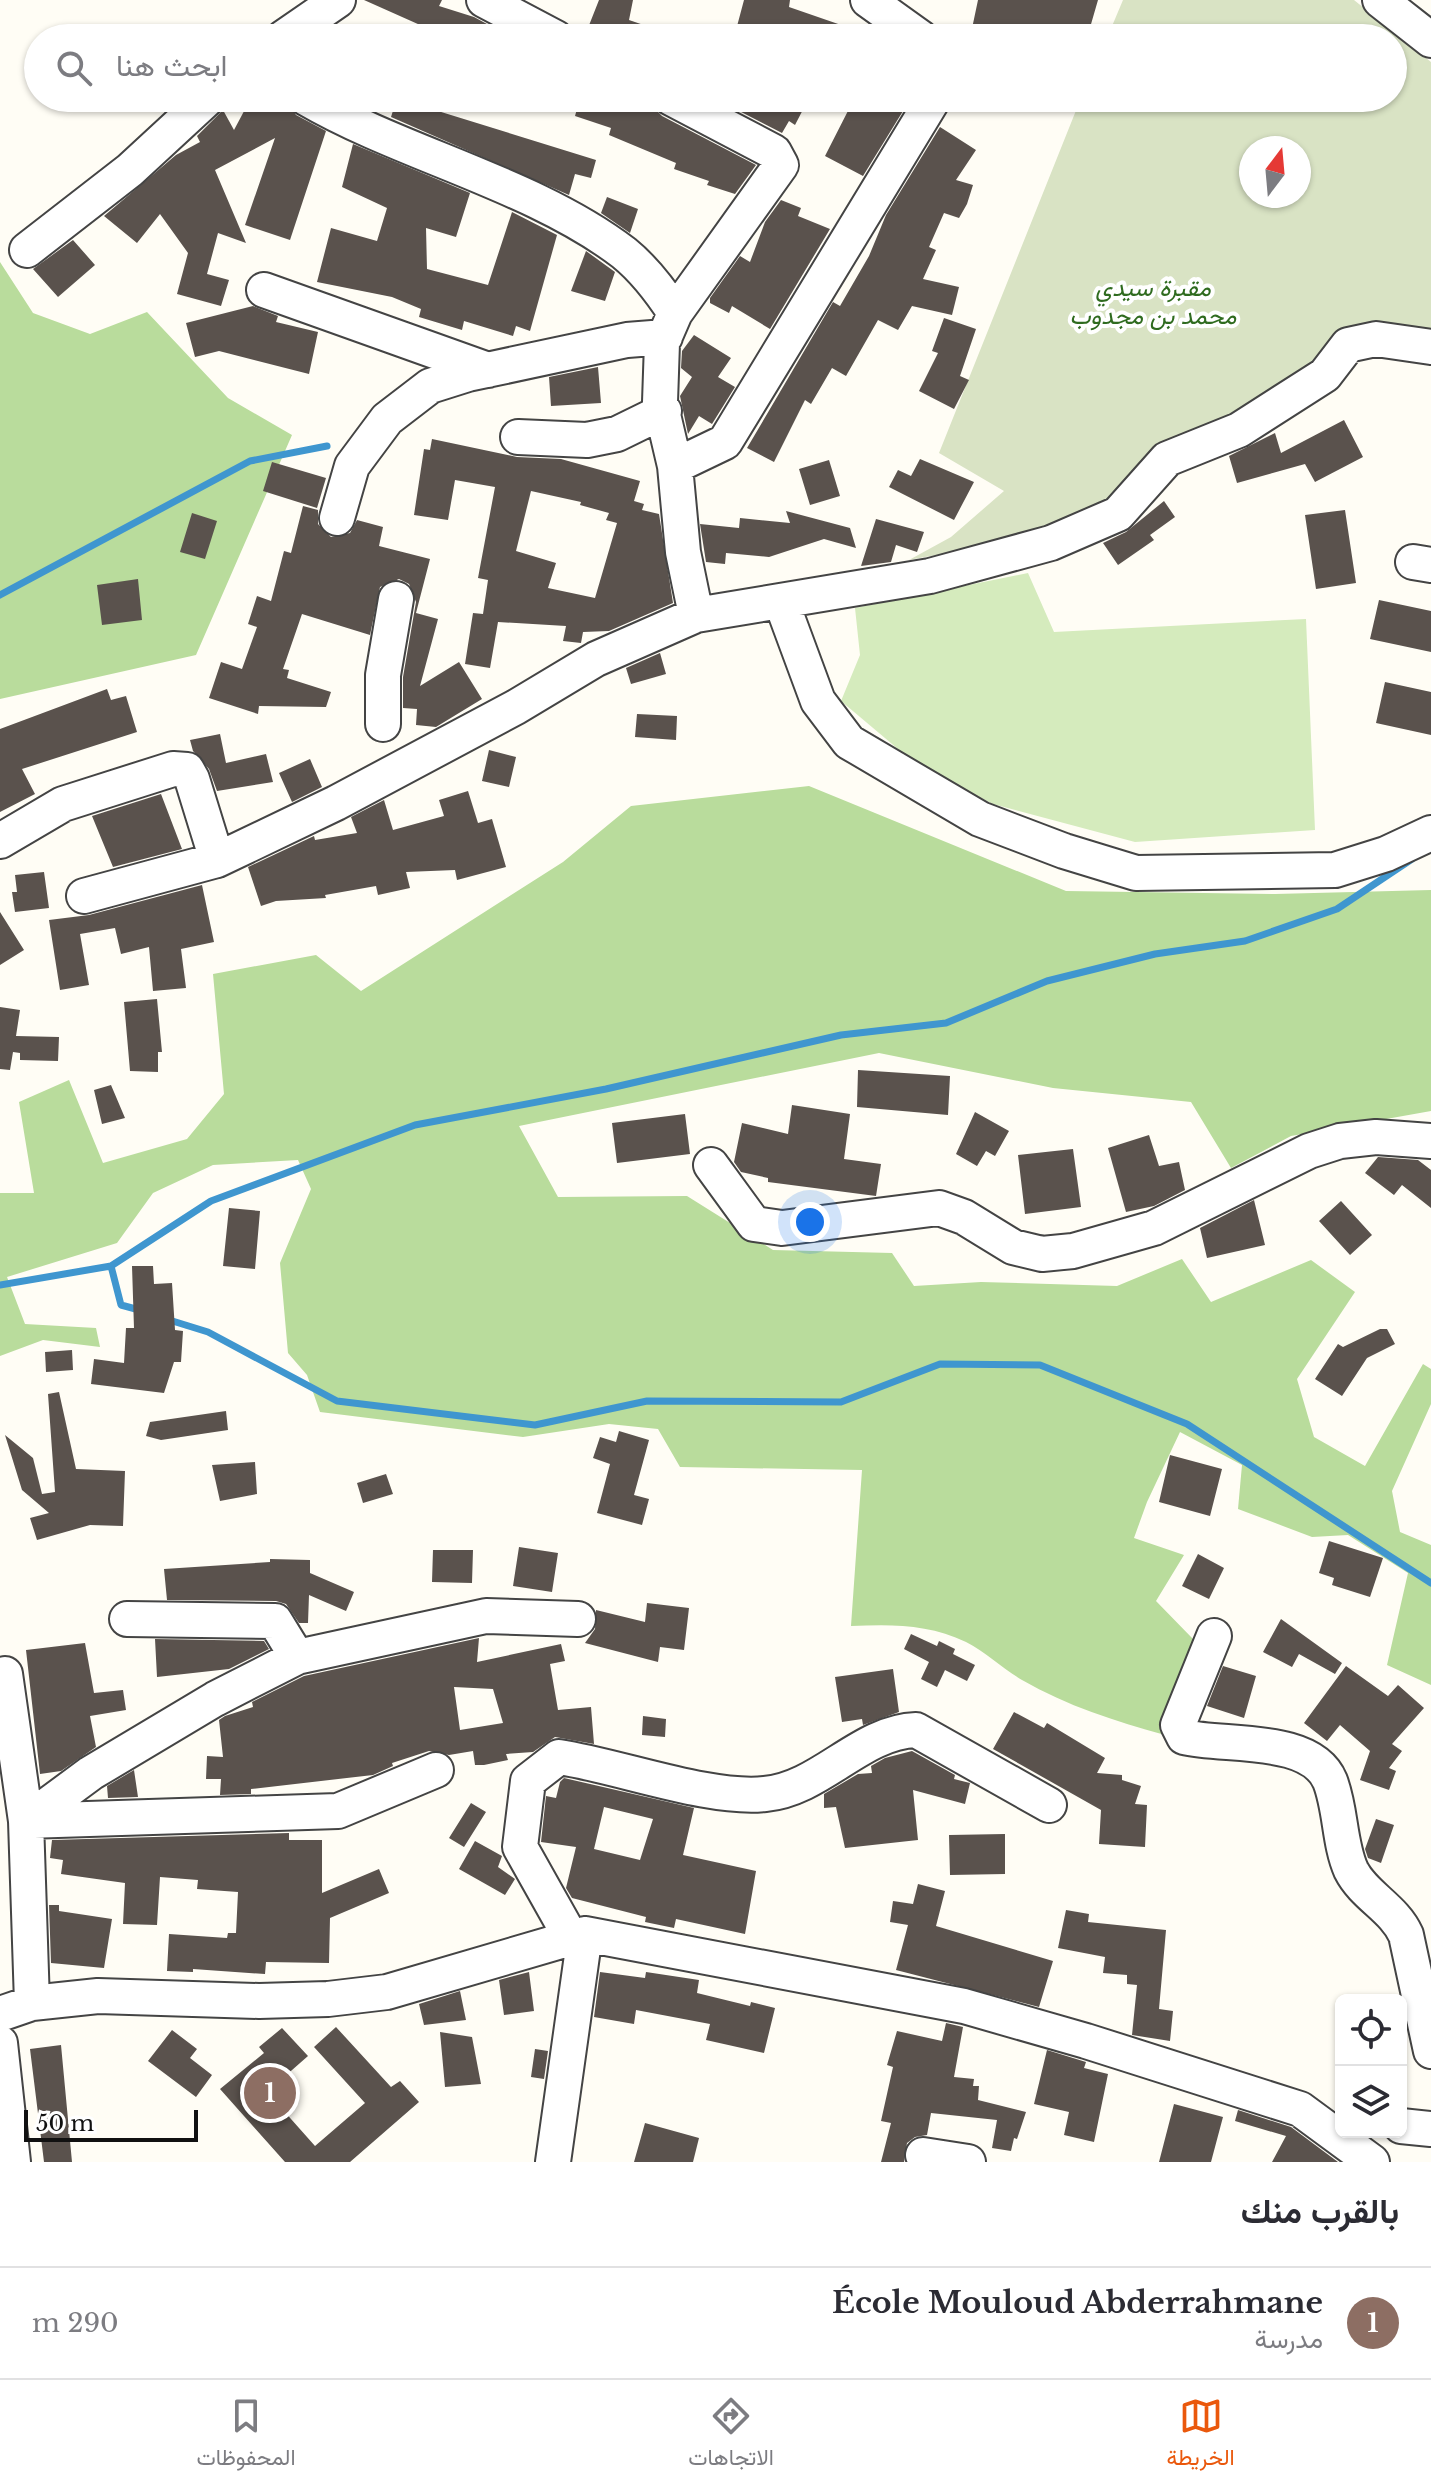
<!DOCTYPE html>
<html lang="ar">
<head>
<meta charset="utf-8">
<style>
  :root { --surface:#fff; --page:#f7f7f7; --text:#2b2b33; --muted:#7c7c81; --line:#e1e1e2; --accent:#ea580c }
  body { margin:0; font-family:"Libre Baskerville",Vazirmatn,serif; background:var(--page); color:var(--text); direction:rtl }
  .controls { position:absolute; right:24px; bottom:24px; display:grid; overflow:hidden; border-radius:12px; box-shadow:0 2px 6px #0004 }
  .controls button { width:72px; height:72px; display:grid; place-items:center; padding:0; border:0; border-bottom:2px solid var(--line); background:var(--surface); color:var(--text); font:40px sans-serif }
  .compass { position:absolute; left:1239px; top:136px; width:72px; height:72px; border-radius:50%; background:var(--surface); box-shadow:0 2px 6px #0004; rotate:16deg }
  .scale { position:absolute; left:24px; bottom:20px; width:174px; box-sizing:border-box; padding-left:8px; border:4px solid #111; border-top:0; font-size:22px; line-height:28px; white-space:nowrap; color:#111; -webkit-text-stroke:6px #fff; paint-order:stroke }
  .you { position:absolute; left:810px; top:1222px; width:28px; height:28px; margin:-20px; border:6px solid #fff; border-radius:50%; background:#1a73e8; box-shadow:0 0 0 12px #1a73e833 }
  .badge { display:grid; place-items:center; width:52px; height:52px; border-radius:50%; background:var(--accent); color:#fff; font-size:26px; font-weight:700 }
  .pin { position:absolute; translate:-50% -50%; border:4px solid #fff; box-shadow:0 2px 8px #0006 }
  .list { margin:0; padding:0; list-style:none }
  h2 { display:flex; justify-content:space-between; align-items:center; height:104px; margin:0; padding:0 32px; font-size:34px }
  h2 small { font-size:26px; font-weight:400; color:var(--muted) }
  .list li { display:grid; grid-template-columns:52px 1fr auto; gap:24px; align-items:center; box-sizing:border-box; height:112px; padding:0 32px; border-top:2px solid var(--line) }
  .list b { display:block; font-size:30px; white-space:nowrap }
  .list p { margin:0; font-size:26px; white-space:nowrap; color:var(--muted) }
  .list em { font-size:26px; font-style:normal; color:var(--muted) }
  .icon { flex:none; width:44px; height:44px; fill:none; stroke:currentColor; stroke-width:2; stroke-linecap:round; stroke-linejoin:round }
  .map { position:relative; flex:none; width:1431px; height:2162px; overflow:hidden; direction:ltr }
  .search { position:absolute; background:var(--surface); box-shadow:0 2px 6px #0004; left:24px; right:24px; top:24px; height:88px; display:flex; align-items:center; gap:20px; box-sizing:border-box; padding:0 28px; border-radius:44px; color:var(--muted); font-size:30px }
  .sheet { height:216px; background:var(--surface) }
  nav { display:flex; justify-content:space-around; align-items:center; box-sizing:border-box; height:112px; border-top:2px solid var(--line); background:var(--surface); font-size:22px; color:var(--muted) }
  nav a { display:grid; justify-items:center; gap:4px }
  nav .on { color:var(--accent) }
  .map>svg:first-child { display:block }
  .green { fill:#d5ebbd }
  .forest { fill:#b9dc9c }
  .cemetery { fill:#d9e3c4; fill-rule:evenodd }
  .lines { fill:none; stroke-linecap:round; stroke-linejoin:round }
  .stream { stroke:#3f96cf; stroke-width:7 }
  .building { fill:#5a524d; fill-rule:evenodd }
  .minor-casing { stroke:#444; stroke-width:38 }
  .minor { stroke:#fff; stroke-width:34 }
  .labels { text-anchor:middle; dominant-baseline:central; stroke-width:8; stroke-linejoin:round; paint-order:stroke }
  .park-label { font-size:24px; font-style:italic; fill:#2f6b1f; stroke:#fff }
</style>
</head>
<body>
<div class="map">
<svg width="1431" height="2162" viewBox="0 0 1431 2162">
  <rect width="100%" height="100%" fill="#fffdf5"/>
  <!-- green -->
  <path class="green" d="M1028,573L1054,632L1306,619L1315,830L1135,842L993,804L917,765L841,701L860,655L855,608Z"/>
  <!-- forest -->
  <path class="forest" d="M0,262L33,313L90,334L147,312L228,398L292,435L196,655L0,699Z
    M809,786L1066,891L1275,894L1431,890V1111L1291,1136L1231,1168L1191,1102L1053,1088L879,1053L519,1126L558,1197L687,1196L773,1250L892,1253L914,1286L981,1282L1117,1286L1182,1259L1211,1302L1311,1260L1355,1292L1297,1379L1314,1437L1365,1466L1423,1364L1431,1369V1404L1392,1491L1400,1532L1431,1545V1685L1387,1665L1408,1573L1348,1535L1312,1537L1238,1509L1242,1465L1180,1432L1147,1502L1134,1538L1184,1555L1156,1601L1193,1639L1165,1735C1115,1721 1067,1706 1022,1680C1003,1669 986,1652 966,1642C929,1624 892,1624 851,1626L862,1470L680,1467L658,1429L609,1424L523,1437L320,1412L307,1375L288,1353L280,1263L311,1189L298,1160L213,1165L153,1193L117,1243L7,1277L25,1324L96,1328L100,1347L43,1340L0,1356V1193H34L19,1102L69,1080L103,1163L187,1139L224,1094L213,974L316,955L361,991L563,862L631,806Z"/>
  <!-- cemetery -->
  <path class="cemetery" d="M1123,0H1354L1431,62V342L1345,334C1247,418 1143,504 1016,539C981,549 944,553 909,560L951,537L1004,491L939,453L1081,98H1393V38H1107ZM1251,148H1299V196H1251Z"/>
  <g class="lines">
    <!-- stream -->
    <path class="stream" d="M0,595L250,461L327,446
      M111,1266L121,1305L143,1311
      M0,1285L111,1266L211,1201L415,1125L606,1089L841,1035L946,1023L1047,981L1155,954L1245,941L1337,909L1412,859
      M166,1319L208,1332L337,1401L535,1425L647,1401L841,1402L940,1364L1040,1365L1187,1424L1431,1583"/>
  </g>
  <!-- building -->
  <path class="building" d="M364,0H442L439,6L474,17L513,38H436L438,33Z
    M599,0H633L629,20L673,35L672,38H584Z
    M744,0H790L789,7L870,35V38H766L736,30Z
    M978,0H1098L1087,38H970Z
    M251,98H286L296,115L326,131L290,240L245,225L275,138L215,170L246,243L218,233L207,274L229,280L221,306L177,294L188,253L160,214L137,243L104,216L176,155L200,142L197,136L223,110L234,130Z
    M397,98H428L425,107L596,160L591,178L575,174L569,195L391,117Z
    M580,98H651L654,108L662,116L756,165L735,194L707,185L709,181L674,169L676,163L609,135L611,128L575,116Z
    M714,98H809L795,125L789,121L782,133Z
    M878,98H911L863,176L825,156L852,103L871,111Z
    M940,127L976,150L956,180L973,185L967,204L959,218L944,213L929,247L936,250L923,279L959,287L952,315L912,306L898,330L878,320L846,376L832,368L811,404L805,400L774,462L747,448L833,302L840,306L869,256L886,215Z
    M353,144L470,193L456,237L426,228L427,269L488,285L512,212L557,235L530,331L516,326L513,336L464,321L462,330L419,317L421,309L392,297L317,282L331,228L377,241L387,208L342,187Z
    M607,197L638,209L630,233L601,213Z
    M781,200L801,208L798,216L830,229L770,329L732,306L729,313L710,303V298L740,256L750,262L765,222Z
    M73,240L95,265L58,297L33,269Z
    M586,251L615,272L605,301L571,291Z
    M253,306L278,316L276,322L318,332L309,374L219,351L195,357L186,323Z
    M944,318L976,329L960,376L969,380L954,409L919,391L938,353L932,351Z
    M694,335L731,358L718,377L735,387L712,424L699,416L688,434L680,396L692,377L681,368L682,351Z
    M598,367L601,403L551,406L549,377Z
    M1344,420L1363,457L1315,482L1305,464L1237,483L1229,456L1275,433L1281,453Z
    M432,439L517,457L561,459L640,481L634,501L644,504L642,510L659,514L673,603L609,631L583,632L581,643L563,641L566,626L498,622L490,668L465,664L473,613L483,614L488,580L478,578L495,487L455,480L448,520L414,515L424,449L430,450ZM531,491L581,502L580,505L609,513L606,520L617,523L595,598L548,588L556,563L516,551Z
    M920,459L974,482L954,520L889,487L898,470L911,476Z
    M829,460L840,496L810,505L799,469Z
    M272,462L326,478L317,508L263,491Z
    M1164,501L1175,517L1150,535L1154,540L1118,565L1103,543L1126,532Z
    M303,506L318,510V524L331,537L350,533L357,520L383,527L379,546L430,559L416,613L438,619L420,686L459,662L482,699L436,727L416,725L417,709L403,708V677L416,602L409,584L399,579L380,587L370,635L302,614L283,669L289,670L287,678L331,692L326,707L259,706L258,714L209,698L221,662L242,669L257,627L248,624L257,596L271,601L284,551L291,553Z
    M1345,510L1356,583L1316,589L1305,515Z
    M786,511L850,528L856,548L824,539L769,557L726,553L725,564L706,562L700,524L739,528L740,518L790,523Z
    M192,513L217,521L205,559L180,552Z
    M876,519L924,532L917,552L896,545L891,562L861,566Z
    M138,579L142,620L102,625L97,585Z
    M1379,600L1431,611V652L1370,639Z
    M660,653L666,674L631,684L626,668Z
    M1385,682L1431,692V735L1376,723Z
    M107,689L111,700L126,696L137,732L22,769L35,794L0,812V729Z
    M637,714L677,716L676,740L635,737Z
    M220,734L226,763L266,754L273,782L217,791L209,769L193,751L190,740Z
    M489,750L516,757L509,787L482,781Z
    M310,759L322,787L292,802L279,773Z
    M468,791L478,823L492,819L506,867L457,880L455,870L406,872L410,888L378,895L376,886L325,895L326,898L276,901L261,906L248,867L314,836L315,840L357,833L351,817L384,800L393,830L444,816L439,800Z
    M161,794L182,849L113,867L92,816Z
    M44,872L49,908L15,912L12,892H17L15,875Z
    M202,885L214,942L181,949L186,988L153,991L149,947L121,954L115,928L80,934L89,985L60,990L49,920L89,915Z
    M0,912L24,950L0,965Z
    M157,999L162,1052H158V1072L130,1071L124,1002Z
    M0,1007L20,1010L16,1036L59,1037L58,1061L20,1060V1053L13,1052L10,1070L0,1069Z
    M858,1070L950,1076L948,1115L857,1107Z
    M111,1085L125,1118L102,1124L94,1090Z
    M792,1105L850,1114L844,1159L881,1164L876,1196L768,1182V1178L741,1172L734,1162L742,1123L788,1134Z
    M975,1112L1009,1131L995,1156L986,1151L977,1166L956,1154Z
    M685,1114L690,1154L617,1163L612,1123Z
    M1149,1135L1159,1166L1179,1162L1185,1190L1154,1206L1126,1212L1108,1148Z
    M1073,1149L1081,1207L1025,1214L1018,1155Z
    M1378,1157L1418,1160L1431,1170V1208L1402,1185L1394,1195L1365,1173Z
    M1254,1200L1265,1245L1207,1258L1200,1228Z
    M1341,1201L1372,1235L1350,1255L1319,1221Z
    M229,1208L260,1211L255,1269L223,1266Z
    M132,1266H153L154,1284L172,1283L175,1330L183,1331L181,1362H174L164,1393L91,1384L94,1359L124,1363L126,1328H134Z
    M1380,1329H1387L1395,1344L1367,1358L1342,1396L1315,1379L1338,1344L1343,1347Z
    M72,1350L73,1370L46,1372L45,1352Z
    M59,1392L76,1469L125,1471L123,1526L90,1525L37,1540L30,1518L49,1513L22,1490L5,1435L33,1458L42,1494L55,1492L48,1394Z
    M226,1411L228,1430L161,1440L146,1436L150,1422Z
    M619,1431L649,1440L634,1495L649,1499L642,1525L597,1513L610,1464L593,1458L600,1437L616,1442Z
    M1170,1455L1222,1469L1210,1516L1159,1502Z
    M255,1462L257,1494L220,1501L212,1465Z
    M386,1474L393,1494L363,1503L357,1483Z
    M1329,1541L1383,1558L1370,1597L1332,1585L1334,1578L1319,1573Z
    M519,1547L558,1553L552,1592L513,1586Z
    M433,1550H473L472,1583L432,1582Z
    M1198,1554L1224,1568L1209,1599L1182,1586Z
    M270,1559L310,1560V1573L354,1592L346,1611L309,1595L308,1623H299L286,1604L276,1601L167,1600L164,1569L270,1562Z
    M647,1603L689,1608L684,1650L660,1647L658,1662L585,1643L595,1629L596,1610L645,1622Z
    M1281,1619L1342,1663L1335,1674L1299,1654L1292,1667L1263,1652Z
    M911,1634L937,1646L939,1641L955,1649L953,1654L975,1665L967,1681L945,1670L937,1687L921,1679L929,1662L904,1649Z
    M479,1638L477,1662L561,1644L565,1661L550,1664L558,1710L591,1707L594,1744L555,1737L533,1752L506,1754L508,1760L484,1765H475L473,1751L449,1755L429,1751L392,1763L393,1766L373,1775L251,1789V1794L220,1795L221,1779H206L207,1756L223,1757L219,1720L225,1716L253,1707L252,1702L304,1676ZM454,1687L493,1689L503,1723L460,1730Z
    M155,1639L264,1641L269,1649L229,1669L157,1677Z
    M85,1643L94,1693L123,1690L126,1710L90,1716L96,1747L61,1771L40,1774L26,1650Z
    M1223,1666L1256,1676L1244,1718L1207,1706Z
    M1346,1666L1388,1696L1398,1685L1424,1708L1392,1744L1402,1751L1389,1768L1396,1771L1389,1790L1360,1780L1370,1751L1340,1725L1327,1741L1304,1723Z
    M893,1669L899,1712L863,1725L862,1719L842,1722L835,1677Z
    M1014,1712L1044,1728L1047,1723L1105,1758L1097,1773L1122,1775V1780L1141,1786L1135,1804L1147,1805L1145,1847L1099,1844L1101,1810L993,1749Z
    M643,1716L666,1719L665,1737L642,1735Z
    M912,1751L955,1775L954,1779L970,1783L965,1804L913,1790L918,1840L845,1848L836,1807L824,1808V1794L858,1774L872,1773L871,1766L885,1758Z
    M134,1770L138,1797L108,1798L107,1786Z
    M564,1778L694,1808L683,1855L756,1871L745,1934L676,1919L674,1928L645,1922L646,1917L572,1898L566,1888L576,1847L541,1842L546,1796L556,1798L560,1782ZM604,1807L653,1819L640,1860L594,1849Z
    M471,1803L486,1812L464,1847L449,1838Z
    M1376,1819L1394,1825L1381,1863L1368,1858L1365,1849Z
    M289,1833V1840H322V1893L379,1869L389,1893L330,1918L329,1963L266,1962L265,1974L193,1969V1972L167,1971L169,1934L227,1938L228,1933H236L238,1892L197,1889L198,1880L160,1877L157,1925L123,1924L125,1883L61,1874L63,1860L50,1858L52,1840Z
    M1005,1834V1874L950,1875L949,1835Z
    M475,1841L502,1856L498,1867L515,1879L505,1895L459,1869Z
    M918,1884L945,1891L936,1926L1053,1961L1039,2007L896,1970L908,1925L890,1922L893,1901L913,1904Z
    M49,1905H59V1911L112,1919L104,1968L51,1963Z
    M1066,1910L1089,1914L1088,1922L1166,1930L1159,2009L1173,2011L1170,2041L1132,2035L1137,1985L1127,1984V1975L1103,1973L1105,1957L1058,1948Z
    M529,1972L534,2011L504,2015L499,1980Z
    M600,1972L645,1978L646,1972L699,1980L697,1993L750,2006L751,2002L775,2008L764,2053L706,2040L710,2024L636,2010L634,2024L594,2017Z
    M460,1991L466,2020L424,2025L419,2004Z
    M946,2023L963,2027L954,2077L974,2079L973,2086H979L978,2100L1026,2112L1017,2139L1014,2138L1011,2151L992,2148L997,2120L931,2113L927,2135L915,2137L907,2143L904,2162H881L891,2123L881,2121L893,2067L887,2065L897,2031L942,2041Z
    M336,2027L391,2087L400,2081L419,2102L350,2162H285L220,2089L264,2053L259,2047L282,2028L308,2056L267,2092L315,2146L365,2103L314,2047Z
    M172,2030L197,2049L190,2058L212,2075L196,2097L148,2061Z
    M440,2032L472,2037L481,2084L445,2087Z
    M61,2045L72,2162H44L30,2049Z
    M535,2049L548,2051L544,2079L531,2077Z
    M1047,2050L1086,2062L1084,2068L1108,2074L1094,2142L1064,2135L1069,2112L1034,2104Z
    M1174,2104L1223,2117L1211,2162H1159Z
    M1238,2110L1291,2127L1338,2162H1272L1286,2136L1235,2121Z
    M645,2123L699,2138L693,2162H634Z"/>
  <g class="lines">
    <!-- minor casing -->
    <g class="minor-casing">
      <path id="minor" d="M484,0L556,38
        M868,0L921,38
        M1380,0L1431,40
        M283,38L338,0
        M306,98C404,155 534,184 624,253C645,270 660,290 675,313
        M671,98L774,152L781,165L675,313L662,343L660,402L675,466
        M27,250L130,170L208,98
        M264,290L488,370
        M518,437L587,440L617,434L664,411
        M337,518L352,466L387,419L430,386L468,374L627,340L665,337
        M1413,562L1431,565
        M781,601L818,701L849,742L980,819L1064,851L1136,873L1335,870L1386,854L1431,833
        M696,615L683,552L675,466L725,442L934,98
        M383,724V675L396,599
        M0,841L63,804L173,769L187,770L192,779L217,860
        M84,896L217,860L336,803L516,707L596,659L696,615L930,576L1051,543L1118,514L1167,459L1239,430L1325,375L1348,345L1376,339L1431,347
        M711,1165L754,1224L782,1228L939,1208L964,1217L1013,1247L1042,1254L1073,1251L1154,1228L1309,1151L1340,1141L1376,1137L1431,1141
        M127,1619L275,1621L297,1657
        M1214,1636L1178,1725L1184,1737C1224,1747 1311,1735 1330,1781C1341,1809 1339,1843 1351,1870C1364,1896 1394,1908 1406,1935L1431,2051
        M5,1674L26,1821L32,2003
        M436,1770L338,1811L26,1821L91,1773L215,1699L297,1657L486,1616L578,1619
        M570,1936L520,1847L528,1781L559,1757C619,1766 709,1800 765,1794C821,1789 860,1732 916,1730L1049,1805
        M0,2014L32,2003L98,1996L259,2001L328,1999L387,1992L585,1934L964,2006L1086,2041L1300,2109L1372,2162
        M0,2043L13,2162
        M1401,2126L1431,2129
        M923,2155L968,2162
        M553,2162L585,1934"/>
    </g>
    <!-- minor -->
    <use href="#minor" class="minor"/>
  </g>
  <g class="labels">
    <!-- park labels -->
    <g class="park-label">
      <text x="1153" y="287">مقبرة سيدي<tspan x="1153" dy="28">محمد بن مجدوب</tspan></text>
    </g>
  </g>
</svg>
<div class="controls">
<button><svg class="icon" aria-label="locate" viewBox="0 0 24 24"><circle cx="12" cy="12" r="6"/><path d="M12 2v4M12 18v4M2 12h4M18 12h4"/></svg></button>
<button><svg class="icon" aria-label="layers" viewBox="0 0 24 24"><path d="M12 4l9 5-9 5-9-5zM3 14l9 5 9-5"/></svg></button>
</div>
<svg class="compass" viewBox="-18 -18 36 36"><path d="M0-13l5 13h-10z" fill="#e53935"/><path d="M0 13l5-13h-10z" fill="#7c7c81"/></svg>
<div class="scale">50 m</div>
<div class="you"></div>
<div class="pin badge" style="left:270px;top:2093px;background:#8d6e63">1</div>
<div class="search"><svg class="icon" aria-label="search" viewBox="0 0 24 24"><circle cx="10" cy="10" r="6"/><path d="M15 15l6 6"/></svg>ابحث هنا</div>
</div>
<section class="sheet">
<h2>بالقرب منك<small></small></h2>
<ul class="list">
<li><span class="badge" style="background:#8d6e63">1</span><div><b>École Mouloud Abderrahmane</b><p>مدرسة</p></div><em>290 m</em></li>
</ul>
</section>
<nav>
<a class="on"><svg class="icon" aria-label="map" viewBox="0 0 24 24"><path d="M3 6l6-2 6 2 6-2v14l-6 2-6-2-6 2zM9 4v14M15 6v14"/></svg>الخريطة</a>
<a><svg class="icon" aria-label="directions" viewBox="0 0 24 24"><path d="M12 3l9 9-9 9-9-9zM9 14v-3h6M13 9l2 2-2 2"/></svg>الاتجاهات</a>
<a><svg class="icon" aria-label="saved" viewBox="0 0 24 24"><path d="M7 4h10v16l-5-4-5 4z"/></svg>المحفوظات</a>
</nav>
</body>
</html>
